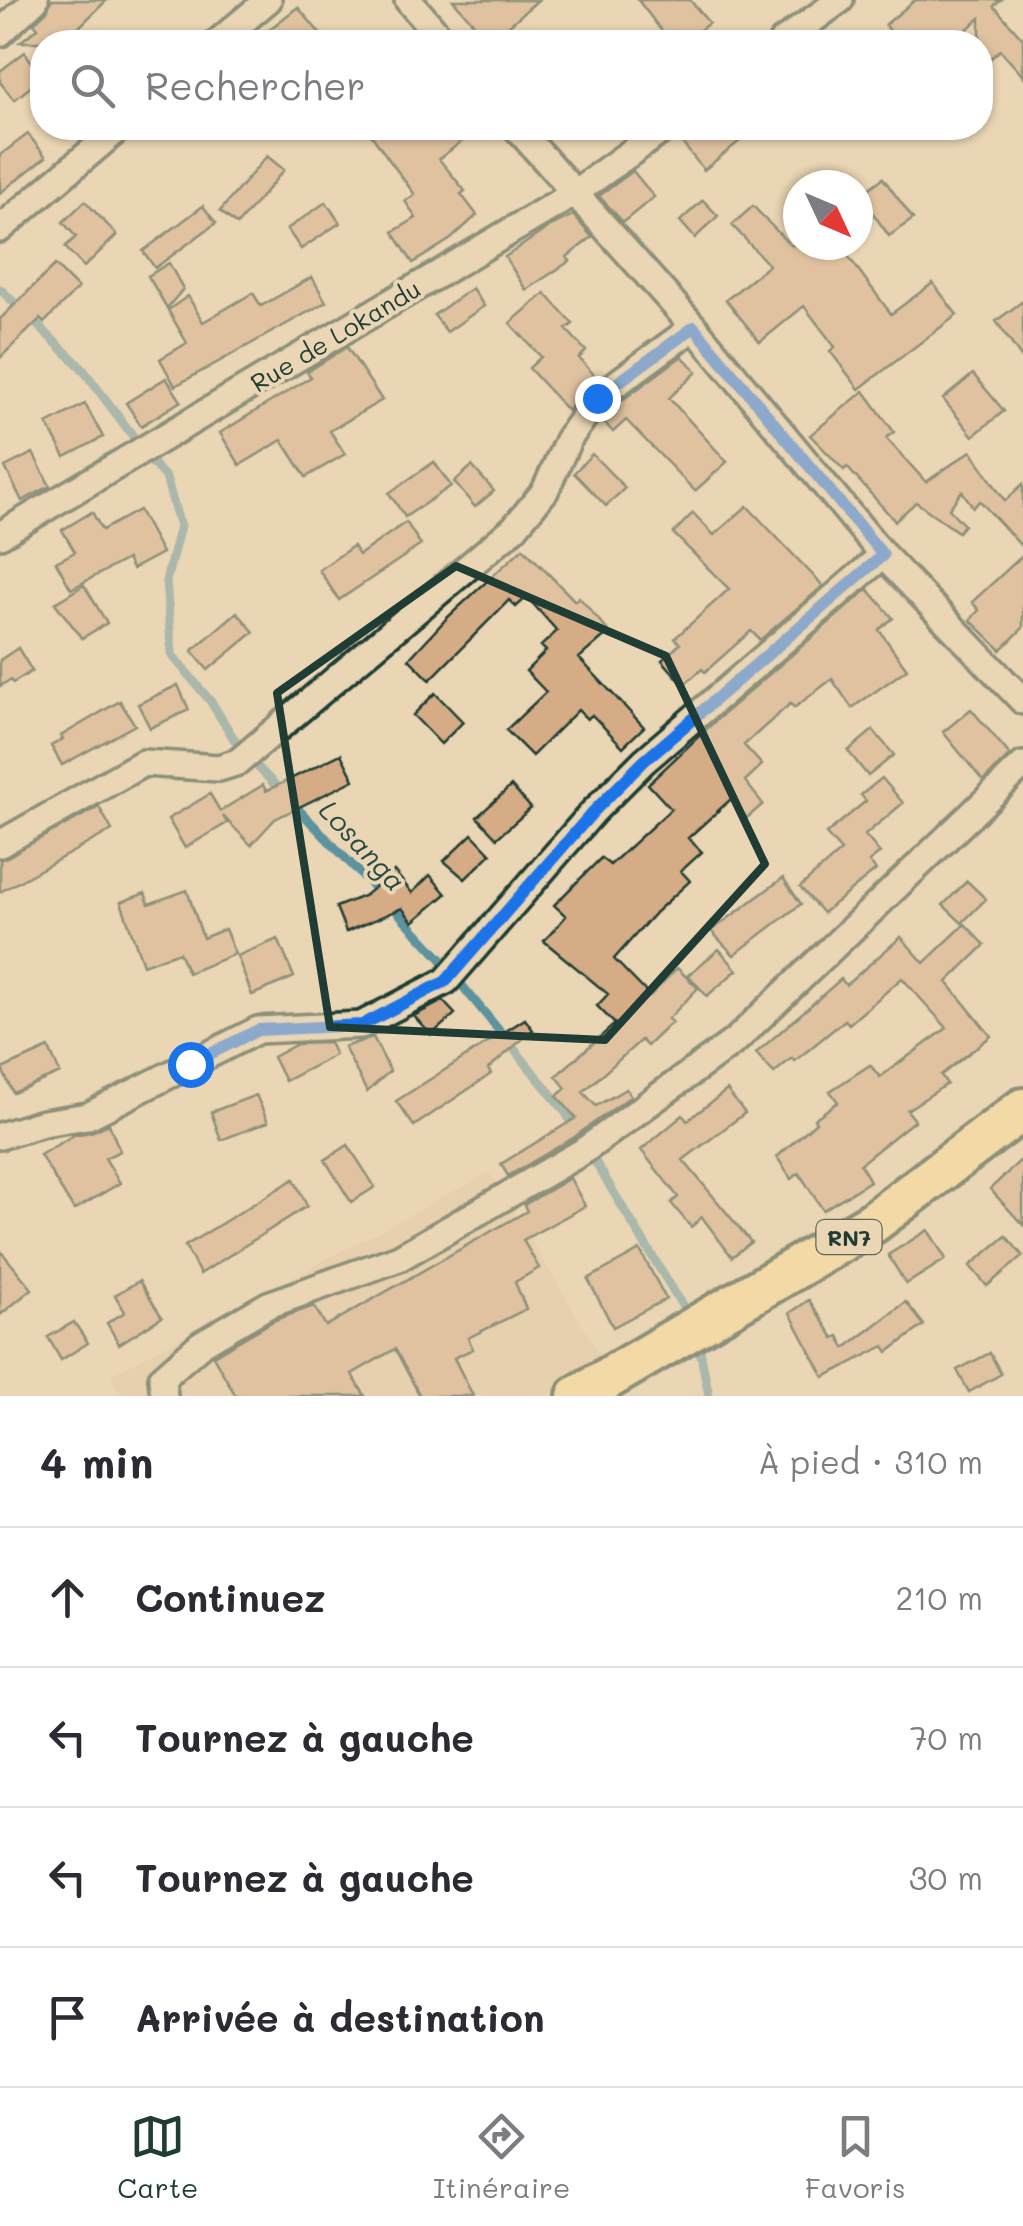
<!DOCTYPE html>
<html lang="fr">
<head>
<meta charset="utf-8">
<style>
  :root { --surface:#fff; --page:#f7f7f7; --text:#2b2b33; --muted:#7c7c81; --line:#e1e1e2; --accent:#1f3d34 }
  body { margin:0; font-family:Mali,sans-serif; background:var(--page); color:var(--text) }
  .compass { position:absolute; left:783px; top:170px; width:90px; height:90px; border-radius:50%; background:var(--surface); box-shadow:0 2px 8px #0004; rotate:134deg }
  .stop { position:absolute; width:30px; height:30px; margin:-22px; border:8px solid #1a73e8; border-radius:50%; background:#fff }
  .stop.end { background:#1a73e8; border-color:#fff; box-shadow:0 2px 10px #0008 }
  .list { margin:0; padding:0; list-style:none }
  h2 { display:flex; justify-content:space-between; align-items:center; height:130px; margin:0; padding:0 40px; font-size:42px }
  h2 small { font-size:32px; font-weight:400; color:var(--muted) }
  .list li { display:grid; grid-template-columns:65px 1fr auto; gap:30px; align-items:center; box-sizing:border-box; height:140px; padding:0 40px; border-top:2px solid var(--line) }
  .list b { display:block; font-size:38px; white-space:nowrap }
  .list em { font-size:32px; font-style:normal; color:var(--muted) }
  .icon { flex:none; width:55px; height:55px; fill:none; stroke:currentColor; stroke-width:2; stroke-linecap:round; stroke-linejoin:round }
  .map { position:relative; flex:none; width:1023px; height:1396px; overflow:hidden }
  .search { position:absolute; background:var(--surface); box-shadow:0 2px 8px #0004; left:30px; right:30px; top:30px; height:110px; display:flex; align-items:center; gap:25px; box-sizing:border-box; padding:0 35px; border-radius:40px; color:var(--muted); font-size:38px }
  .sheet { height:690px; background:var(--surface) }
  nav { display:flex; justify-content:space-around; align-items:center; box-sizing:border-box; height:140px; border-top:2px solid var(--line); background:var(--surface); font-size:28px; color:var(--muted) }
  nav a { display:grid; justify-items:center; gap:5px }
  nav .on { color:var(--accent) }
  .map>svg:first-child { display:block }
  .built { fill:#e4c9a6 }
  .lines { fill:none; stroke-linecap:round; stroke-linejoin:round }
  .stream { stroke:#5d929f; stroke-width:9 }
  .building { fill:#d6ac87; stroke:#1f3d34; stroke-width:2.5 }
  .minor-casing { stroke:#1f3d34; stroke-width:32 }
  .primary-casing { stroke:#1f3d34; stroke-width:48 }
  .minor { stroke:#ead6b4; stroke-width:25 }
  .primary { stroke:#fcde96; stroke-width:40 }
  .route { stroke:#1a73e8; stroke-width:12 }
  .marked { fill:none; stroke:#1f3d34; stroke-width:8; stroke-linejoin:round }
  .labels { text-anchor:middle; dominant-baseline:central; stroke-width:8; stroke-linejoin:round; paint-order:stroke }
  .shield { fill:#ead6b4; stroke:#5c6b5a; stroke-width:2.5 }
  .shield-label { font-size:22px; font-weight:bold; fill:#1f3d34 }
  .street-label { font-size:25px; fill:#1f3d34; stroke:#ead6b4 }
  .water-label { font-size:28px; font-style:italic; fill:#294b46; stroke:#ead6b4 }
</style>
</head>
<body>
<div class="map">
<svg width="1023" height="1396" viewBox="0 0 1023 1396">
  <rect width="100%" height="100%" fill="#ead6b4"/>
  <filter id="ink" filterUnits="userSpaceOnUse"><feTurbulence type="fractalNoise" baseFrequency=".01" numOctaves="2"/><feDisplacementMap in="SourceGraphic" scale="20" xChannelSelector="R" yChannelSelector="G"/><feConvolveMatrix kernelMatrix="1 2 1 2 8 2 1 2 1" color-interpolation-filters="sRGB"/></filter>
  <g filter="url(#ink)">
    <!-- built -->
    <path class="built" d="M490,1172L605,1363L546,1396H121L111,1375Z"/>
    <g class="lines">
      <!-- stream -->
      <path class="stream" d="M0,289L81,367L133,436
        M144,454L166,478L180,526L166,581L172,655L211,702L236,742
        M250,759L380,894
        M391,905L444,962
        M460,983L565,1111L581,1141
        M591,1155L685,1310
        M699,1345L709,1396"/>
    </g>
    <!-- building -->
    <path class="building" d="M51,0H107L76,30L87,42H20L38,28L34,23L47,11Z
      M453,0H538L490,42Z
      M638,0H690L709,23L684,42H670Z
      M915,0H1001L994,6L1023,39V76L1000,50L980,68V18L952,42H900L885,25Z
      M298,7L327,42H253Z
      M25,52L42,78L14,100L0,82V71Z
      M366,128H479L439,159L465,191L461,194L477,215L451,239L413,263L393,232L416,218L405,201L415,195Z
      M702,128H756L704,170L682,143Z
      M28,134L46,157L0,193V155Z
      M267,156L284,170L237,225L220,211Z
      M633,171L654,197L623,222L599,196Z
      M883,178L913,219L889,236L860,195Z
      M703,200L718,216L695,238L680,221Z
      M85,201L117,235L84,267L65,247L76,237L63,222Z
      M326,202L340,223L301,249L287,229Z
      M203,206L216,223L155,268L143,251Z
      M753,206L790,245H840L891,314L933,283L957,315L859,389L830,351L835,347L804,306L760,342L726,300L769,265L732,225Z
      M573,215L592,237L567,257L570,261L526,290L505,257L549,227Z
      M169,263L183,289L167,308L148,276Z
      M55,265L78,288L44,323L40,319L0,358V319Z
      M312,277L326,302L175,386L160,359L187,343L168,310L188,296L203,322L253,293L261,306Z
      M472,288L484,306L447,332L434,315Z
      M545,293L573,324L566,329L586,351L579,358L597,378L584,388L568,411L529,368L541,357L510,323Z
      M1023,301V360L996,321Z
      M347,347L382,400L330,431L345,454L306,477L282,440L240,465L220,433L311,377L307,372Z
      M682,356L697,372L669,398L727,462L695,491L626,420L613,432L602,420L609,410Z
      M973,374L1004,411L973,436L943,399Z
      M166,378L181,401L141,426L126,403Z
      M864,391L894,432L886,438L926,482L971,451L1005,501L1023,484V548L980,501L973,507L962,491L949,509L964,525L958,532L916,502L895,521L847,467L844,470L810,435Z
      M85,404L103,437L65,457L47,424Z
      M33,453L50,486L22,501L5,467Z
      M592,454L625,488L606,506L574,473Z
      M434,462L451,486L405,517L389,493Z
      M472,466L494,491L475,507L454,482Z
      M747,506L823,586L760,640L751,631L705,672L702,669L684,685L662,660L680,644L675,638L729,589L673,533L693,513L714,535Z
      M139,510L162,553L132,569L127,559L71,589L56,562L75,552L62,530L92,512L102,530Z
      M406,522L421,545L339,600L319,570L353,546L359,555Z
      M523,548L575,601L579,597L609,632L579,658L644,727L623,747L592,715L587,719L578,710L532,756L506,730L546,692L526,671L546,651L541,646L557,631L527,597L516,607L509,600L430,680L409,659L447,618Z
      M1023,555V628L1001,650L970,620L979,610L972,602Z
      M84,585L107,623L82,638L55,603Z
      M868,589L893,618L879,630L907,669L852,708L832,679L794,708L791,703L744,745L762,765L745,781L763,804L747,818L731,799L688,838L702,852L681,871L690,881L656,912L614,959L650,996L677,968L698,988L668,1019L672,1022L647,1046L641,1040L583,1092L596,1106L626,1089L631,1096L573,1138L508,1176L501,1164L576,1118L557,1096L566,1088L556,1076L615,1024L597,1006L608,994L544,941L566,916L554,905L601,858L610,865L671,809L648,784L713,723Z
      M237,612L254,632L208,670L192,651Z
      M18,648L32,671L13,683L10,680L0,686V660Z
      M178,685L189,710L150,728L138,704Z
      M435,693L463,722L441,744L413,715Z
      M120,701L135,725L62,765L51,746L63,739L61,736Z
      M971,709L1010,755L983,781L943,732Z
      M873,730L894,755L868,776L848,751Z
      M341,754L354,780L275,819L251,845L223,816L227,823L185,848L168,819L210,794L220,811L263,785L266,791Z
      M882,778L903,803L865,835L880,853L869,862L876,870L823,913L800,887L841,851L826,834L866,801L861,795Z
      M511,786L531,808L497,838L477,817Z
      M99,807L112,830L0,892V860Z
      M472,834L491,854L465,879L444,861Z
      M394,871L412,893L430,875L446,894L413,922L402,908L346,932L336,907L364,896Z
      M783,878L801,904L734,955L711,931Z
      M967,881L986,899L962,923L943,905Z
      M187,890L203,938L225,929L235,954L188,973L179,952L143,965L121,902L145,893L149,904Z
      M965,924L985,945L947,982L991,1036L941,1075L947,1084L907,1110L915,1120L860,1164L870,1181L823,1210L799,1173L791,1179L777,1157L816,1122L814,1119L838,1102L830,1091L870,1065L880,1077L947,1028L902,978L849,1024L845,1020L795,1061L792,1058L774,1073L756,1053L841,979L846,985L901,937L924,963Z
      M278,939L294,977L252,995L237,956Z
      M719,949L737,970L707,996L688,975Z
      M443,1001L455,1014L431,1035L414,1016Z
      M525,1019L533,1030L488,1069L491,1074L414,1126L396,1101Z
      M373,1037L390,1071L367,1092L344,1047Z
      M329,1043L335,1055L285,1081L273,1057L297,1044Z
      M49,1048L60,1073L13,1093L2,1069Z
      M727,1090L745,1113L683,1160L751,1242L732,1257L702,1217L691,1227L671,1203L678,1197L641,1150L683,1115L687,1121Z
      M256,1095L268,1122L221,1140L211,1112Z
      M109,1124L120,1151L105,1158L120,1183L74,1210L40,1155L74,1135L91,1132Z
      M348,1145L375,1187L351,1202L325,1160Z
      M1023,1158V1225L990,1189Z
      M570,1178L585,1206L523,1240L539,1268L515,1282L526,1309L468,1338L473,1349L454,1358L473,1396H420L395,1349L352,1374L365,1396H236L213,1356L275,1320L314,1306L326,1326L527,1211L524,1205Z
      M294,1179L307,1206L200,1274L185,1246Z
      M928,1230L946,1259L906,1284L888,1255Z
      M1006,1236L1023,1256L987,1286L970,1266Z
      M0,1250L32,1289L0,1315Z
      M640,1250L666,1299L613,1327L588,1279Z
      M139,1281L162,1317L119,1344L107,1323L125,1312L115,1295Z
      M809,1300L834,1338L839,1336L845,1348L906,1302L924,1325L888,1352L884,1346L824,1377L790,1313Z
      M74,1322L88,1343L61,1360L48,1337Z
      M990,1353L1001,1374L969,1392L957,1370Z"/>
    <g class="lines">
      <!-- minor casing -->
      <g class="minor-casing">
        <path id="minor" d="M408,0L444,42
          M0,33L35,0
          M218,42L268,0
          M782,42L840,0
          M517,128L694,327L883,555L1023,701
          M0,229L119,128
          M0,535L573,194L665,128
          M0,844L143,763L219,768L238,762L514,528L545,491L568,440L597,398L694,327
          M0,1136L43,1123L88,1116L258,1030L361,1025L446,981L593,812L644,761L883,555
          M164,1396L162,1378L201,1344L268,1305L399,1258L582,1152L736,1040L1023,765"/>
      </g>
      <!-- primary casing -->
      <g class="primary-casing">
        <path id="primary" d="M578,1396L872,1223L1023,1109"/>
      </g>
      <!-- minor -->
      <use href="#minor" class="minor"/>
      <!-- primary -->
      <use href="#primary" class="primary"/>
    </g>
  </g>
  <g class="lines" filter="url(#ink)">
    <!-- route -->
    <path class="route" d="M190,1064L258,1030L362,1025L446,981L593,812L644,761L883,555L694,327L597,398"/>
  </g>
  <!-- marked area -->
  <path d="M0 0H1023V1396H0ZM456,566L666,656L765,864L605,1040L330,1027L277,693Z" fill="#ead6b4" fill-opacity=".55" fill-rule="evenodd"/>
  <path class="marked" d="M456,566L666,656L765,864L605,1040L330,1027L277,693Z"/>
  <g class="labels">
    <!-- shield labels -->
    <rect class="shield" x="816.5" y="1220" width="65" height="34" rx="8"/>
    <g class="shield-label">
      <text x="849" y="1237">RN7</text>
    </g>
    <!-- street labels -->
    <g class="street-label">
      <text transform="translate(335 335) rotate(-31)">Rue de Lokandu</text>
    </g>
    <!-- water labels -->
    <g class="water-label">
      <text transform="translate(363 845) rotate(47)">Losanga</text>
    </g>
  </g>
</svg>
<svg class="compass" viewBox="-18 -18 36 36"><path d="M0-13l5 13h-10z" fill="#e53935"/><path d="M0 13l5-13h-10z" fill="#7c7c81"/></svg>
<div class="stop" style="left:190px;top:1064px"></div>
<div class="stop end" style="left:597px;top:398px"></div>
<div class="search"><svg class="icon" aria-label="search" viewBox="0 0 24 24"><circle cx="10" cy="10" r="6"/><path d="M15 15l6 6"/></svg>Rechercher</div>
</div>
<section class="sheet">
<h2>4 min<small>À pied · 310 m</small></h2>
<ul class="list">
<li><svg class="icon" aria-label="ahead" viewBox="0 0 24 24"><path d="M12 20V5M6 11l6-6 6 6"/></svg><div><b>Continuez</b></div><em>210 m</em></li>
<li><svg class="icon" aria-label="left" viewBox="0 0 24 24"><path d="M17 20v-9H6M10 6l-5 5 5 5"/></svg><div><b>Tournez à gauche</b></div><em>70 m</em></li>
<li><svg class="icon" aria-label="left" viewBox="0 0 24 24"><path d="M17 20v-9H6M10 6l-5 5 5 5"/></svg><div><b>Tournez à gauche</b></div><em>30 m</em></li>
<li><svg class="icon" aria-label="arrive" viewBox="0 0 24 24"><path d="M6 21V4h12l-3 4 3 4H6"/></svg><div><b>Arrivée à destination</b></div></li>
</ul>
</section>
<nav>
<a class="on"><svg class="icon" aria-label="map" viewBox="0 0 24 24"><path d="M3 6l6-2 6 2 6-2v14l-6 2-6-2-6 2zM9 4v14M15 6v14"/></svg>Carte</a>
<a><svg class="icon" aria-label="directions" viewBox="0 0 24 24"><path d="M12 3l9 9-9 9-9-9zM9 14v-3h6M13 9l2 2-2 2"/></svg>Itinéraire</a>
<a><svg class="icon" aria-label="saved" viewBox="0 0 24 24"><path d="M7 4h10v16l-5-4-5 4z"/></svg>Favoris</a>
</nav>
</body>
</html>
